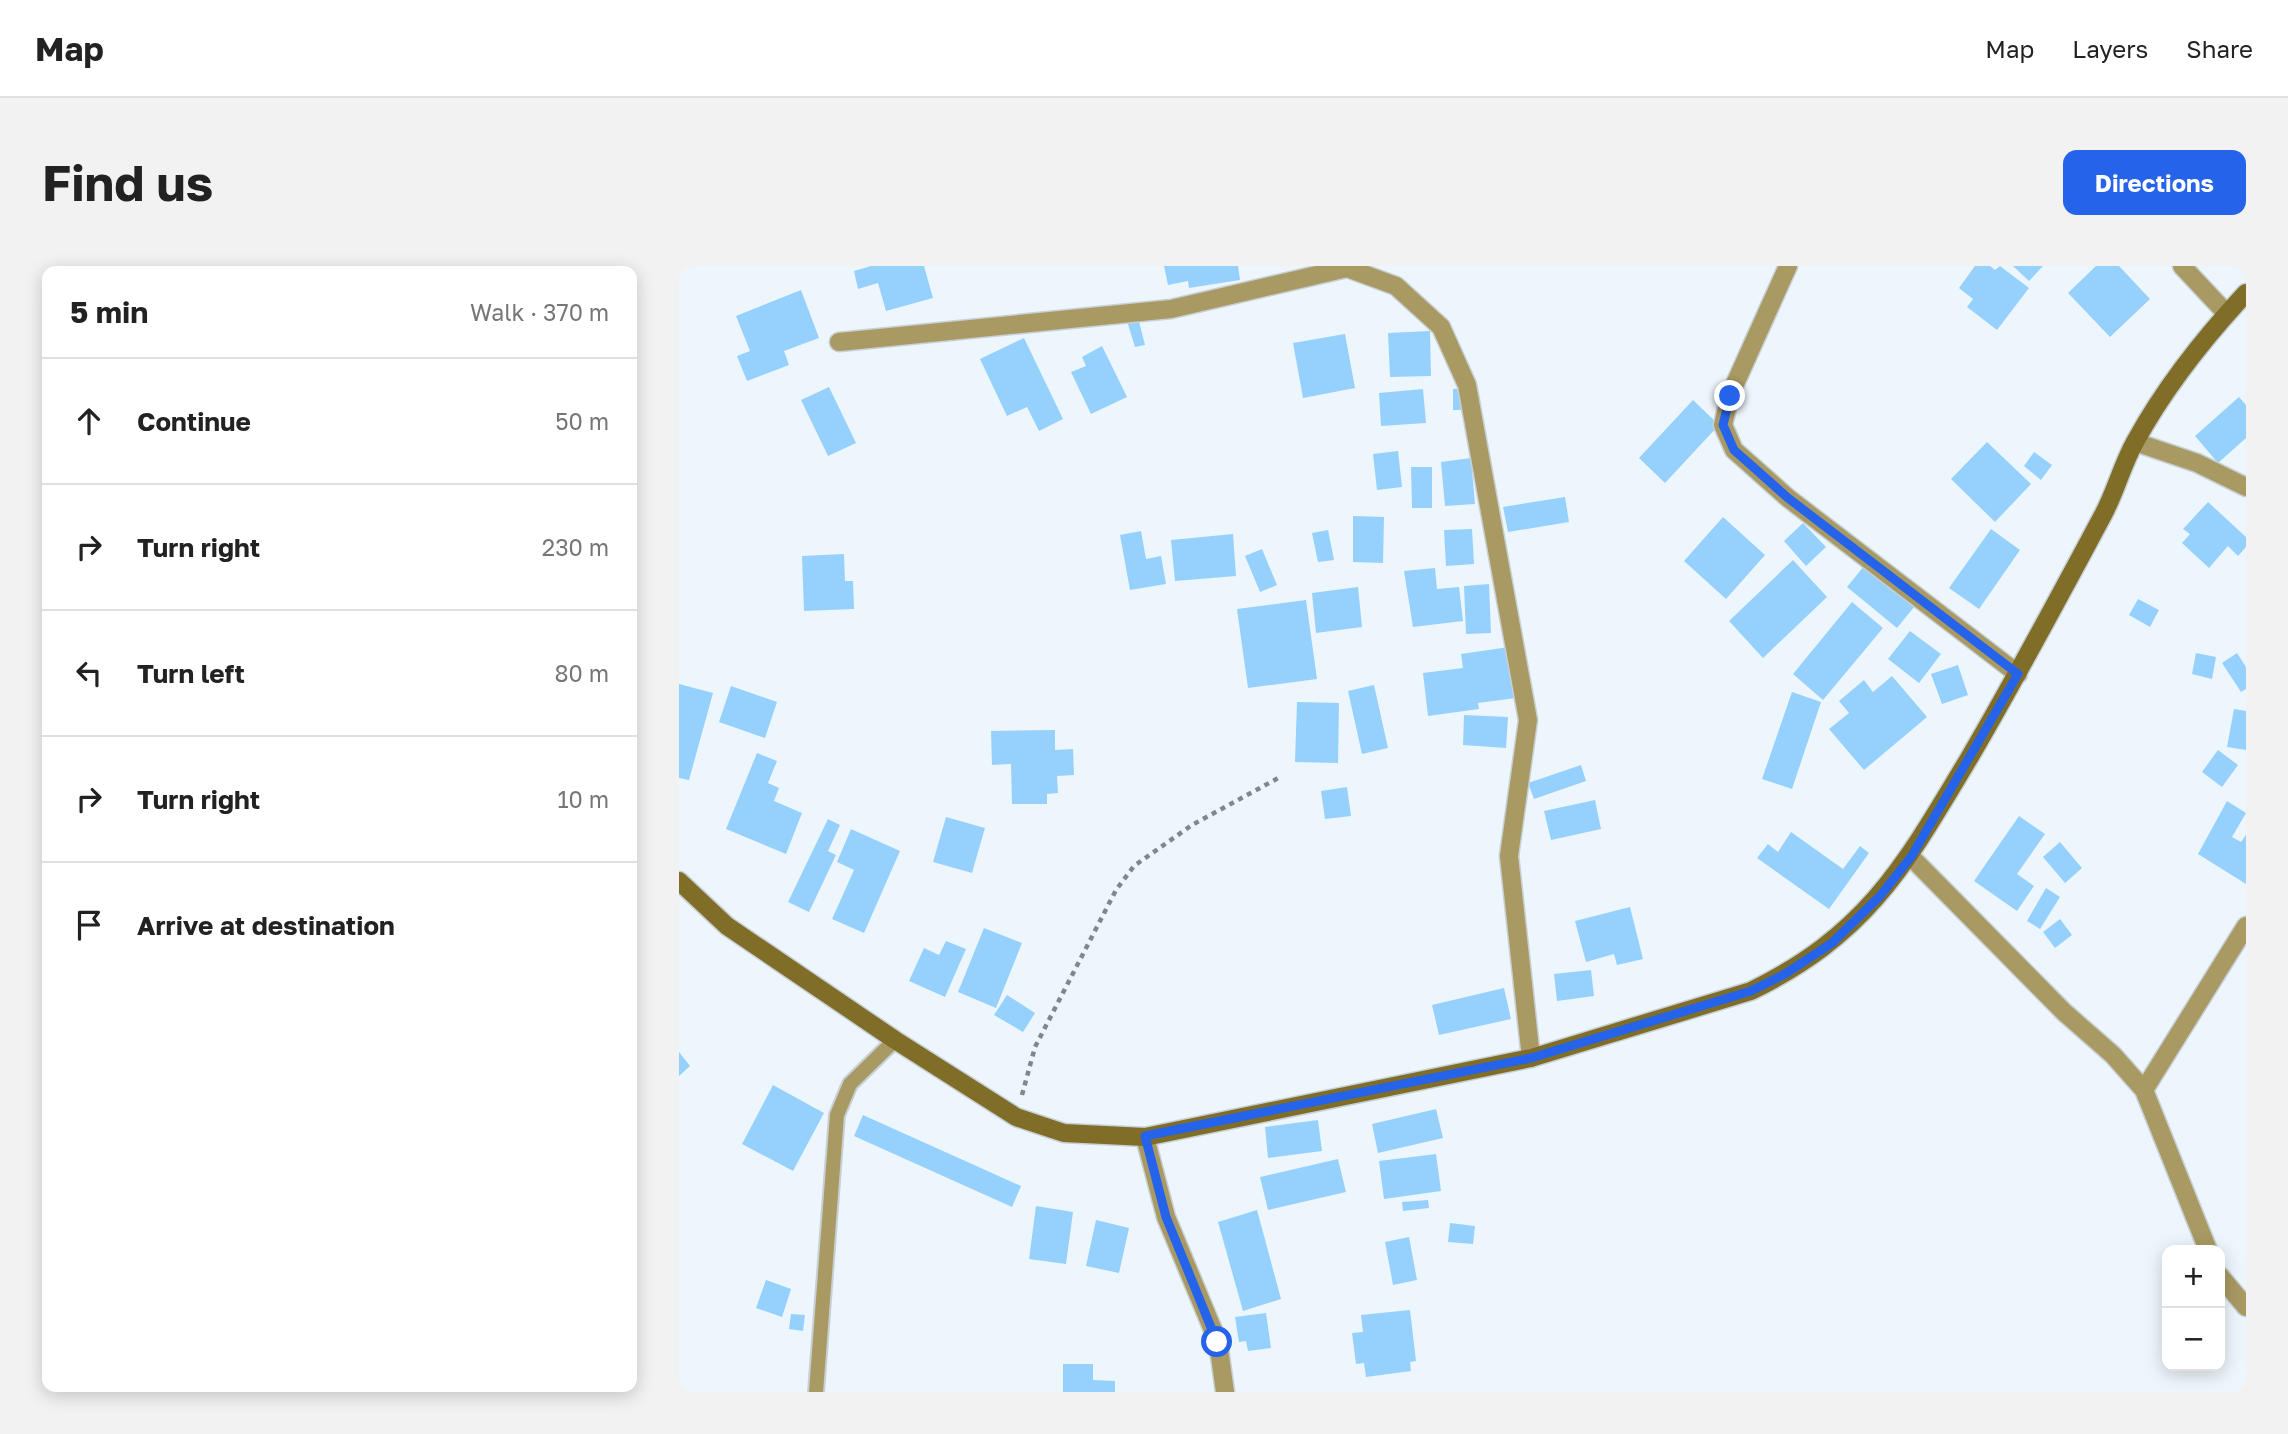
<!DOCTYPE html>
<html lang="en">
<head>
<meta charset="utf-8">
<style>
  :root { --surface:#fff; --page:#f2f2f2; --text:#222; --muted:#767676; --line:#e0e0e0; --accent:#2563eb }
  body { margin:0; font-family:"Golos Text",sans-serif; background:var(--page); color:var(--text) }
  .controls { position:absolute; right:21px; bottom:21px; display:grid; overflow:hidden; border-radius:14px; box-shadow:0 4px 18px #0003 }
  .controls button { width:63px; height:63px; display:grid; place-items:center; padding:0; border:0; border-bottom:2px solid var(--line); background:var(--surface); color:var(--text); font:35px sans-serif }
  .stop { position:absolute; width:21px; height:21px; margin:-16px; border:5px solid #2563eb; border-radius:50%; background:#fff }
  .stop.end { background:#2563eb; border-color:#fff; box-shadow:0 2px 7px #0008 }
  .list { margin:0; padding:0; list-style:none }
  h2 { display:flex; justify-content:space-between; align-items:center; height:91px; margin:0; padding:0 28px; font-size:30px }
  h2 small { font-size:23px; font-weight:400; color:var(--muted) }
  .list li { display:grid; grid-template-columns:46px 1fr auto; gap:21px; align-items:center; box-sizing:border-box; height:126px; padding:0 28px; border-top:2px solid var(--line) }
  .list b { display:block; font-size:26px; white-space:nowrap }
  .list em { font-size:23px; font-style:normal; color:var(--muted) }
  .icon { flex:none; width:38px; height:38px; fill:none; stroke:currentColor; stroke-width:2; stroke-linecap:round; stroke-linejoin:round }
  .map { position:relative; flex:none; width:1567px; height:1126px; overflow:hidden; border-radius:14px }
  header { display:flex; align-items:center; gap:42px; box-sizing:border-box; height:98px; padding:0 35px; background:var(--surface); border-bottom:2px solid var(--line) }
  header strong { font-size:33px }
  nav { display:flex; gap:38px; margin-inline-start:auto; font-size:24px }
  .intro { display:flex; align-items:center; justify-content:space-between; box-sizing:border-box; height:168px; padding:0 42px }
  h1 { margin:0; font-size:49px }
  .button { padding:18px 32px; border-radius:14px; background:var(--accent); color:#fff; font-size:24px; font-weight:700 }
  main { display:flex; gap:42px; padding:0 42px }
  aside { flex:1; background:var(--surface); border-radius:14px; box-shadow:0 4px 18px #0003 }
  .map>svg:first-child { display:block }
  .building { fill:#96d1fd }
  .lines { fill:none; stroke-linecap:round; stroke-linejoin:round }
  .lane-casing { stroke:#c8d0d6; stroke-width:18 }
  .street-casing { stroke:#c8d0d6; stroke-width:21 }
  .secondary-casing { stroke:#c8d0d6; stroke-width:21 }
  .path { stroke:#7f878d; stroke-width:4.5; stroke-dasharray:5 5; stroke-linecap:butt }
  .lane { stroke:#a99963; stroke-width:14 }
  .street { stroke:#a99963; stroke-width:18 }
  .secondary { stroke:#806d28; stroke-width:18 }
  .route { stroke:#2563eb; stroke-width:9 }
</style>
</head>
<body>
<header>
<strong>Map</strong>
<nav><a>Map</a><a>Layers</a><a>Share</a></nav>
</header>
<div class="intro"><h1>Find us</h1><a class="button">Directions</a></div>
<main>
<aside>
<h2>5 min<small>Walk · 370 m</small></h2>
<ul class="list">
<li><svg class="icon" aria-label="ahead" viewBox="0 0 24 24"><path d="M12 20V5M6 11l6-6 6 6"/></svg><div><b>Continue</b></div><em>50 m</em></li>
<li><svg class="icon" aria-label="right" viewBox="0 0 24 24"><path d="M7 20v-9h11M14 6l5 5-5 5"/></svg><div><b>Turn right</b></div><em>230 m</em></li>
<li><svg class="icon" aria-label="left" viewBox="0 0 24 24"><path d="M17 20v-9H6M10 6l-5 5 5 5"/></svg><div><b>Turn left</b></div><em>80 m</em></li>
<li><svg class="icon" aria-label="right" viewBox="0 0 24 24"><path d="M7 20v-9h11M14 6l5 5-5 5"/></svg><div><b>Turn right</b></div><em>10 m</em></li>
<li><svg class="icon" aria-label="arrive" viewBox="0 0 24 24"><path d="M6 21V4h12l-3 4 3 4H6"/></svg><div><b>Arrive at destination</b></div></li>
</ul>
</aside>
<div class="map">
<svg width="1567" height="1126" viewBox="0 0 1567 1126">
  <rect width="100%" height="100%" fill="#edf6fc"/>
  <!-- building -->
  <path class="building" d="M192,0H245L254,32L207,45L199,17L179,23L175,5Z
    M485,0H559L561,14L510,22L509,15L489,19Z
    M1296,0H1311L1316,4L1321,0L1350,22L1318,64L1288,41L1294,33L1280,22Z
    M1334,0H1364L1350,15Z
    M1417,0H1440L1471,33L1431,71L1389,27Z
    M122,24L140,72L105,85L110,99L68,115L58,90L71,85L57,50Z
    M459,52L466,79L456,81L448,55Z
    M751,65L752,110L711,111L709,67Z
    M666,68L676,122L624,132L614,77Z
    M345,72L384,153L360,165L348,141L328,150L301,93Z
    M423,80L448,131L412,148L392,106L407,100L403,91Z
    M150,121L177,177L149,190L122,134Z
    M785,122V144H774V123Z
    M744,123L747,157L702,160L700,127Z
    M1560,131L1567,139V172L1539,197L1516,170Z
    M1014,134L1040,159L986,217L960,192Z
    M1308,176L1352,218L1316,256L1272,213Z
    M719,185L723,221L698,224L694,188Z
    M1355,186L1373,199L1362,214L1345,200Z
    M792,192L796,238L766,240L762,196Z
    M732,201H753V242H733Z
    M886,231L890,256L829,266L824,241Z
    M1529,236L1567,271V281L1559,290L1549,280L1530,302L1503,277L1511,268L1504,263Z
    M674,250L705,251L704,297L674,296Z
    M1044,251L1086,289L1047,333L1005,295Z
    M1124,257L1147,281L1127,300L1105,275Z
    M793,263L795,298L767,300L765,264Z
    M1312,263L1341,284L1300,343L1270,322Z
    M649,264L655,294L639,296L633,267Z
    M462,265L467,293L482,290L487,318L451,324L441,269Z
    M554,268L557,310L496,315L492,274Z
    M583,283L598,319L581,326L566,290Z
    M165,288L166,315H174L175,343L125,345L123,290Z
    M1114,294L1148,331L1084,392L1050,355Z
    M1185,300L1235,341L1218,362L1168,321Z
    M756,302L758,323L780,321L784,355L734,361L725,305Z
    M810,318L812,367L787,368L785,320Z
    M679,321L683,361L637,367L633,327Z
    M1459,333L1480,344L1471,361L1450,349Z
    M627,334L638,413L569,422L558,343Z
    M1173,336L1204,362L1144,434L1114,408Z
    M1231,365L1262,388L1240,417L1209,393Z
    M830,381L837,432L799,437L800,443L749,450L744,407L784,402L782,388Z
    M1517,387L1537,391L1533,413L1513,408Z
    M1558,387L1567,401V423L1562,426L1543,397Z
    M1279,399L1289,429L1263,438L1252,408Z
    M1213,410L1248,451L1185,504L1150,463L1170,447L1160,435L1185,414L1194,426Z
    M0,418L34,427L10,514L0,512Z
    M695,419L709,482L683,488L669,425Z
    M52,420L98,436L86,472L40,456Z
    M1113,426L1142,436L1113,523L1083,513Z
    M618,436L660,437L659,497L616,496Z
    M1555,443L1567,445V484L1548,481Z
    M785,449L829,451L827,482L784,479Z
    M376,464V484L394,483L395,509L378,510L379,527L368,528V538H333L332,498L313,499L312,465Z
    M1539,484L1559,499L1543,521L1523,506Z
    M78,487L98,495L89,517L100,522L95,535L123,547L107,588L47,563Z
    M902,499L907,515L855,533L849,517Z
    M668,521L672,550L646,553L642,525Z
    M916,534L922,563L872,574L865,545Z
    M1548,535L1567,547L1553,571L1562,576L1567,569V618L1519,588Z
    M1340,550L1366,568L1338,608L1355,620L1338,645L1295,615Z
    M267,551L306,562L293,607L254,596Z
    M149,553L161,559L149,585L157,589L130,646L109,636Z
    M172,563L221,585L185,667L153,653L175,604L158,596Z
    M1112,566L1164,603L1181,580L1190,587L1150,643L1078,592L1089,578L1099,586Z
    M1381,576L1403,602L1386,617L1364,591Z
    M1367,622L1381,631L1361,663L1348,655Z
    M951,641L964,693L938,699L935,688L907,696L896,655Z
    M1381,653L1393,669L1376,682L1364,666Z
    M305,662L343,677L317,742L279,726Z
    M267,675L287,683L266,731L230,715L245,682L260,689Z
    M912,704L915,730L878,735L875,708Z
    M825,722L832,753L760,769L753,739Z
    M328,729L356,747L344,766L315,749Z
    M0,786L11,800L0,810Z
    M94,819L145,847L114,905L63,878Z
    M757,843L764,872L699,887L693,858Z
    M184,849L342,920L333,941L175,870Z
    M639,854L643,885L589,892L586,861Z
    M757,888L762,925L705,933L700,895Z
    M659,893L667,926L589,944L581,911Z
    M749,934L750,942L724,945L723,936Z
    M357,940L394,946L387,998L350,993Z
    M578,944L602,1033L564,1045L539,956Z
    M417,954L450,962L440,1007L407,1000Z
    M771,957L796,960L794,978L769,976Z
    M730,971L738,1014L714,1019L706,976Z
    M87,1014L112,1023L103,1051L77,1042Z
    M731,1044L737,1095L731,1096L732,1105L687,1111L685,1097L677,1098L673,1067L684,1066L682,1049Z
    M587,1047L592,1082L569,1085L567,1075L560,1076L556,1051Z
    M112,1048L126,1049L124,1065L110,1063Z
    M384,1098H414V1114L436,1115V1126H384Z"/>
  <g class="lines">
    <!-- lane casing -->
    <g class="lane-casing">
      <path id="lane" d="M137,1126L158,849L171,818L216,774"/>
    </g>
    <!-- street casing -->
    <g class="street-casing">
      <path id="street" d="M1109,0L1051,129L1044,159L1055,184L1109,232L1339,408
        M1503,0L1548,48
        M160,76L492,43L668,2L717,20L762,61L788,119L849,454L830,590L852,792
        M1456,176L1518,197L1567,221
        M1232,591L1385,746L1434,789L1465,824L1529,984
        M1465,824L1567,660
        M466,871L487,951L539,1076L546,1126
        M1541,1010L1567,1041"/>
    </g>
    <!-- secondary casing -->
    <g class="secondary-casing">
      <path id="secondary" d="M0,615L48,660L216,774L337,851L385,867L466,871L852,792L1072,725C1188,668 1225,601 1289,494C1336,414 1380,331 1424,249C1437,225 1443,199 1456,176C1485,123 1526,71 1567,27"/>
    </g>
    <!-- path -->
    <path class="path" d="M343,829L356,781L437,624L455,600L513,559L603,510"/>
    <!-- lane -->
    <use href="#lane" class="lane"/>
    <!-- street -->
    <use href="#street" class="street"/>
    <!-- secondary -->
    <use href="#secondary" class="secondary"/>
  </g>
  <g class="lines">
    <!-- route -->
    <path class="route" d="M538,1076L487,951L466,870L852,792L1072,725L1106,708L1153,677L1201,630L1232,591L1339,408L1109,232L1055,184L1044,159L1051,130"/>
  </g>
</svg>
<div class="controls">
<button>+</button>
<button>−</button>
</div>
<div class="stop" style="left:538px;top:1076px"></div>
<div class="stop end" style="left:1051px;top:130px"></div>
</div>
</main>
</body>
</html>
